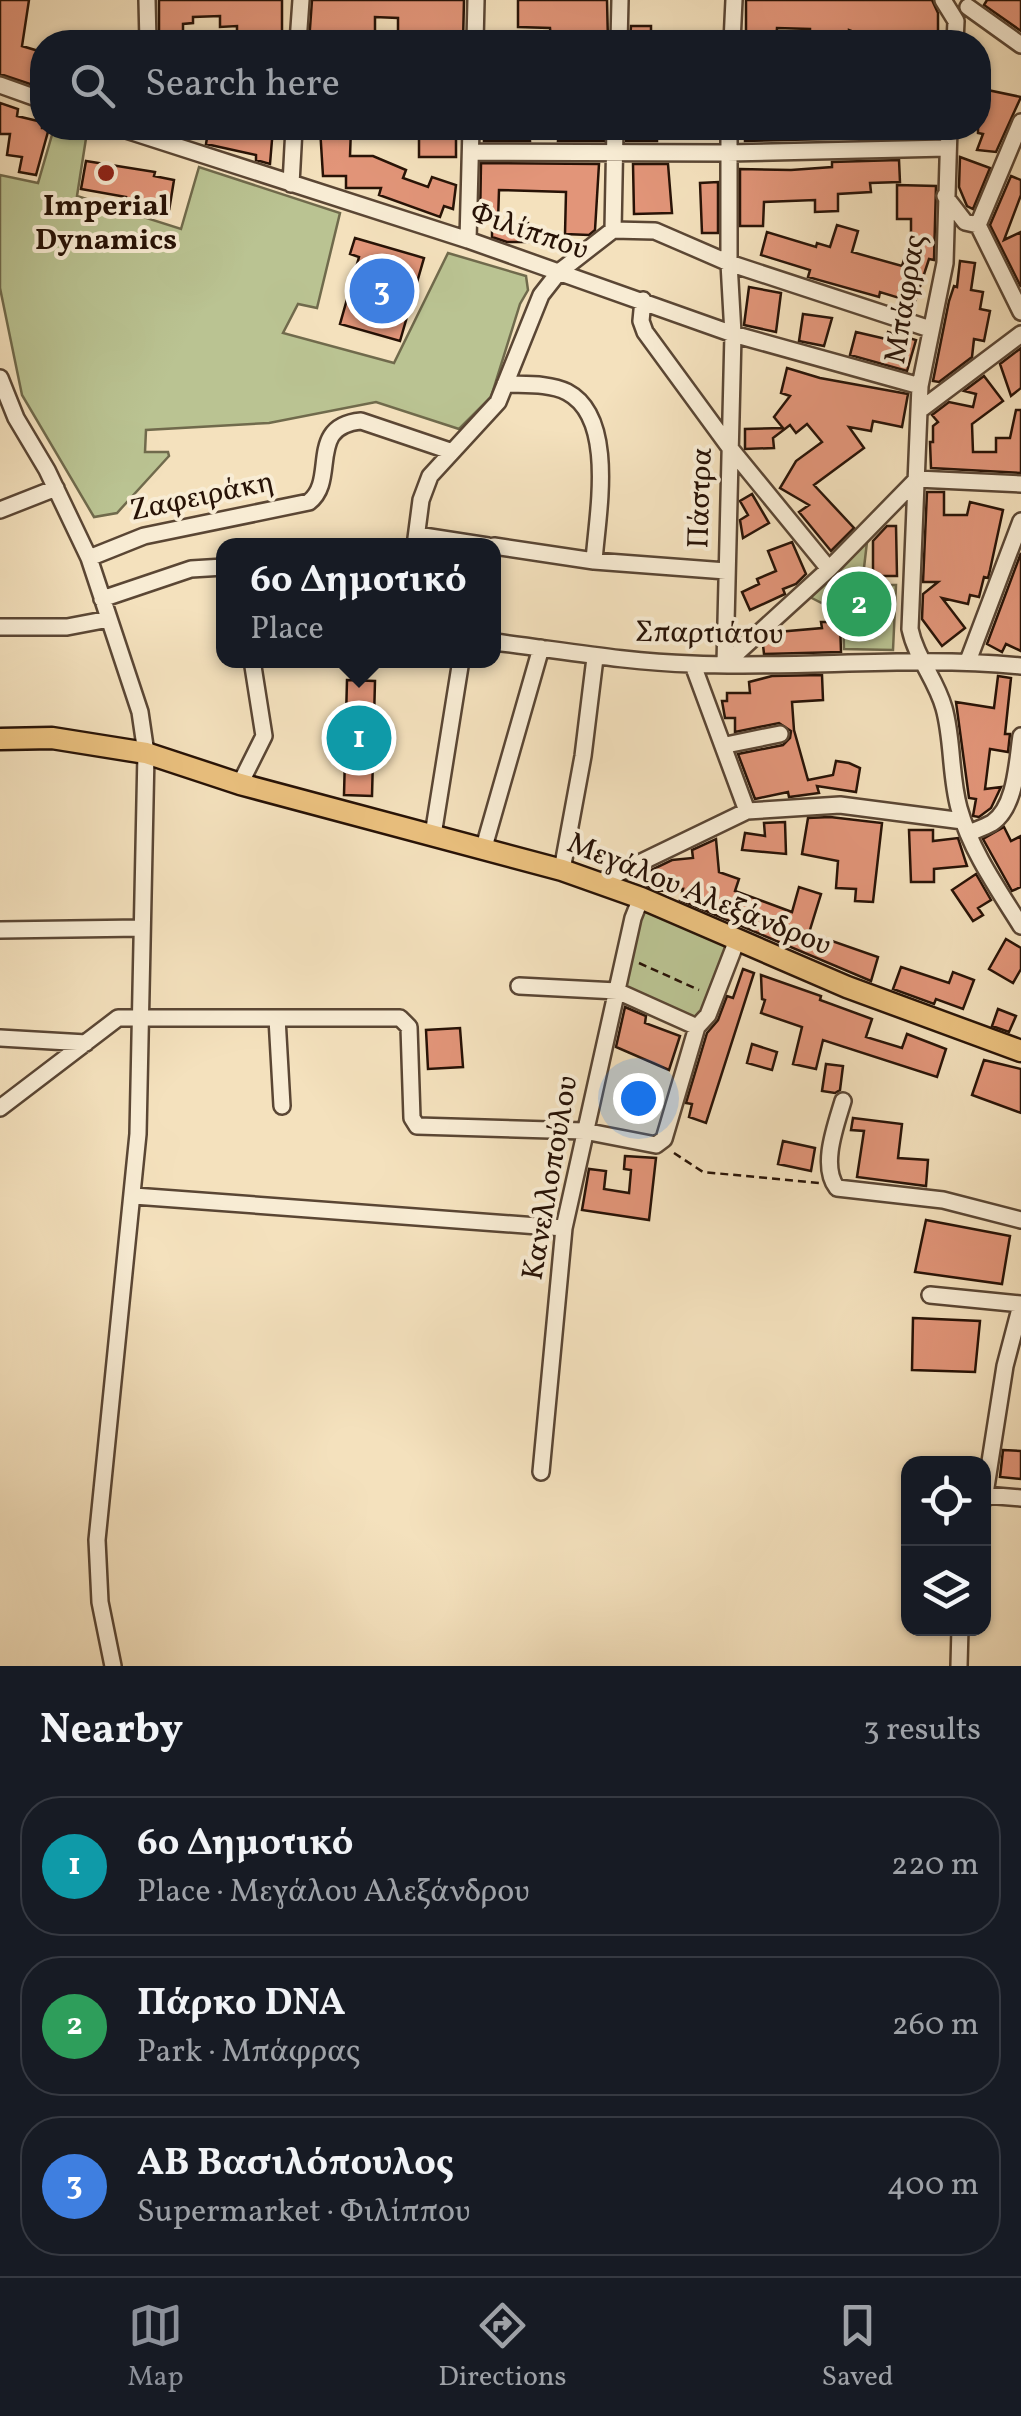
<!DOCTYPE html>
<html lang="en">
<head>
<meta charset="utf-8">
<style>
  :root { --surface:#171b24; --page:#20242c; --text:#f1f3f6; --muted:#9ea1a6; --line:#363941; --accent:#8c9099 }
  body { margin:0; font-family:Vollkorn,serif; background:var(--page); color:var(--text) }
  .controls { position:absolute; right:30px; bottom:30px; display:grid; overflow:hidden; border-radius:20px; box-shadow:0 2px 8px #0004 }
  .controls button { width:90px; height:90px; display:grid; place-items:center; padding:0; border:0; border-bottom:2px solid var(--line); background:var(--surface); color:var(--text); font:50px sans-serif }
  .you { position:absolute; left:638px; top:1098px; width:35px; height:35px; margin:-25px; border:8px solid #fff; border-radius:50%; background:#1a73e8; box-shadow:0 0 0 15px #1a73e833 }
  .badge { display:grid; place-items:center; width:65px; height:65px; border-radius:50%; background:var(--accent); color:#fff; font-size:32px; font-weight:700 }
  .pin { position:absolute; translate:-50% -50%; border:5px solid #fff; box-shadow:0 2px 10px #0006 }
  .popup { position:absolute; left:216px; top:538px; width:285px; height:130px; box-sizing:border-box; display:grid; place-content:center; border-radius:20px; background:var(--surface); filter:drop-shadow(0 2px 8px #0005); font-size:32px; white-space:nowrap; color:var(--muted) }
  .popup b { font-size:38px; color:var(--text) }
  .popup::after { content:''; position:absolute; left:50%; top:100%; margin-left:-20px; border:20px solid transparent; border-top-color:var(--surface) }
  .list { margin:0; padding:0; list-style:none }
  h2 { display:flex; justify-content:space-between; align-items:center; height:130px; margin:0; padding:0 40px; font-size:42px }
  h2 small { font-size:32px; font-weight:400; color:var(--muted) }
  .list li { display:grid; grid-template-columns:65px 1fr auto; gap:30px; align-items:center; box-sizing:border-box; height:140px; margin:0 20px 20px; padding:0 20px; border:2px solid var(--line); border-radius:40px }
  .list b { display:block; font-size:38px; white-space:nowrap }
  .list p { margin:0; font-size:32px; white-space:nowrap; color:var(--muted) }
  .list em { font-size:32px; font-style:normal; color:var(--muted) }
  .icon { flex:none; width:55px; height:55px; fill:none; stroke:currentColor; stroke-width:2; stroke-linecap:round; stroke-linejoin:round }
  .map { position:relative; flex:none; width:1021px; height:1666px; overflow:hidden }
  .search { position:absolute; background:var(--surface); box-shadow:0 2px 8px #0004; left:30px; right:30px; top:30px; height:110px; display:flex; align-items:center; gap:25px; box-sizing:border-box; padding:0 35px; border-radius:40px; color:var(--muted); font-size:38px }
  .sheet { height:610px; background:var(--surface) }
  nav { display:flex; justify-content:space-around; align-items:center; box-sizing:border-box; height:140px; border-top:2px solid var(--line); background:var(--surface); font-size:28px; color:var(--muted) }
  nav a { display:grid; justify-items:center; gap:5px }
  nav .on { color:var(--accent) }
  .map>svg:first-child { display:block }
  .green { fill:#bac392; stroke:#706a4c; stroke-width:2.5 }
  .building { fill:#e29579; stroke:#271206; stroke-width:2.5 }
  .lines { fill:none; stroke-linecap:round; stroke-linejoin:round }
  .minor-casing { stroke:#5a4634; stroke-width:20 }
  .major-casing { stroke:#271206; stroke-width:25 }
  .path { stroke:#271206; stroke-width:2.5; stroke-dasharray:8 5; stroke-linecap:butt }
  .minor { stroke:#f8ecd4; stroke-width:15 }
  .major { stroke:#eac07e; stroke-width:20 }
  .poi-dot { fill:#8f2418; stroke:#f8ecd4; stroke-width:4 }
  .labels { text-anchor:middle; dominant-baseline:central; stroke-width:8; stroke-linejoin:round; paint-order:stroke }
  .poi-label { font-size:30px; font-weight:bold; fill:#271206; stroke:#f8ecd4 }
  .street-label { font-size:30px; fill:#271206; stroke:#f8ecd4 }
</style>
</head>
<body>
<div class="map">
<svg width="1021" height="1666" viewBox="0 0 1021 1666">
  <rect width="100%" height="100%" fill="#f4e1bd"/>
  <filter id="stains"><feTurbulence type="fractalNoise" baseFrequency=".002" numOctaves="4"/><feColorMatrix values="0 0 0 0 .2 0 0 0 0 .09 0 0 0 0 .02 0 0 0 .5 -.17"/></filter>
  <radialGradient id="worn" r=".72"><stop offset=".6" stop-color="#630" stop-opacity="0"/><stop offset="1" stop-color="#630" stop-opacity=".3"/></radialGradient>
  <!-- green -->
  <path class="green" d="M54,128H75L87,132L77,196L181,229L199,167L340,213L317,308L298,304L283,333L394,363L448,253L526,276L528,290L520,304L491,397L459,429L376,402L269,423L146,430L145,452H168L169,456L117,513L94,517L22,395L0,288V175L38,183Z
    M867,542L862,585H896L893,650L844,649L843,614L804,594Z
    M641,898L737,940L697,1027L617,991Z"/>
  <!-- building -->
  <path class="building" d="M0,0H29L22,46L42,52V88L0,74Z
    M159,0H282V42H237V26L220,27V16L193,17V23L183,24V42H159Z
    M312,0H464L463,42H398V18L375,17V41L309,42Z
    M518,0H607L608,42H599V37L551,39L550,28L518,27Z
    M746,0H932L938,13V42H880L849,30V42H817V36H810V29L777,28L776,42H746Z
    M987,0H1021V31L984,5Z
    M631,26H651V42H630Z
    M978,88L1021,97L996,152L977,150L983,134L978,133Z
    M0,103L18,109L17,116L42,122V128H49L36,175L19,172L22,157L7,155L10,134H0Z
    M183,128H273L270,164L256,160V155L206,144L207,138L182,131Z
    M320,128H351L350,156H373L406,170L403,178L428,187L432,177L456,185L453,209L444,206L440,217L379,195L381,188H346V176H323Z
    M419,128H456V157H419Z
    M484,128H529L530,141H484Z
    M559,128H604V141H558Z
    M626,128H657V141H626Z
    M745,128H889L918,137L745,141Z
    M960,157L990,168L973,209L967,206L959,187Z
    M899,160L900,182L870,183L871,192L838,194V211L815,212V200L764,202L763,226H740V169L791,170L832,167V162Z
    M86,161L155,172L154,176L174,180L168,217L124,210L126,197L81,189Z
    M481,163L599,164L595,230L589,235L565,234L566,192L499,190L498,222H480Z
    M633,164H668L672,213L634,214Z
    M1011,176L1021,180V195L1004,240L1021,232V287L990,225Z
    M718,182V233H702L700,183Z
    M897,185L936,186L934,260L929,259L912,311L901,308L903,299L880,292L879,297L808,277L810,270L761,255L767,232L816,247L817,243L830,247L837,225L858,231L852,252L902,266L905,256L911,258V219H897Z
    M528,223V242H507L492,237V224Z
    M355,238L424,258L400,341L340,324L359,257L350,254Z
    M960,261L975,263L971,290L983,292L980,309L990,311L984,341L974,339L972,357L939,382L933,381L949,301L954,286L957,287Z
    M749,287L781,293L776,332L744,325Z
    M803,314L832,318L824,346L799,341Z
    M856,332L886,339L888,332L916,340L907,371L850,355Z
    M1021,348V388L1011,396L1000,364Z
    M787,368L820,378L908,394L902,427L873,421L871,431L849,427L864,448L814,485L854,528L831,551L799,512L809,505L780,488L796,461L822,442L807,424L796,433L790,425L773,438L774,448L745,449V429L783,428L774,417L790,396L781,393Z
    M984,376L1003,401L972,424L973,452H996V438H1010L1016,410H1021V473L931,468L930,442H933V426L938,422L932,415L949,402L973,407L976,394L964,391Z
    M927,492H944V515H967L970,502L1003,510L990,570L988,578L984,577L979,597L970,595L968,604L942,598L965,628L942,646L922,619L923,594L938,582H923Z
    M752,494L769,523L743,538L740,520L748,515L740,501Z
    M887,526H896L897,576H873V541Z
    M792,542L806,574L796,584L783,589L785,594L750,610L742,592L759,584L757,579L776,571L768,551Z
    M1021,553V651L1006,644L1002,652L987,644Z
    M821,622H840L841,652L764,654L763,645L777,632L822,628Z
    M822,675L823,700L792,702L794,730L808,780L833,775L836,761L849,763L860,768L856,792L817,786L819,793L789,797L788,792L755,799L738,754L783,745L790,738L791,731L779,723L735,732V718H725L722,701H727V693H750L749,682L772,676Z
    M998,676L1011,678L1005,734H1010L1008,752L990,749L985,789L1001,787L991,808L979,817L973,816L976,799L969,798L956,702L994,708Z
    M347,680L375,681L372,796L344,795Z
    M830,817L882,823L873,902L855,901L856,889L836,888L838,861L802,854L808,818Z
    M785,822L786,854L742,850L745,833L765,836L764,823Z
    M1004,827L1011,841L1021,836V887L1012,891L983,839Z
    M909,830H933V841L958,838L967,866L934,869V882H911Z
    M716,839L719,872L739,879L735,891L792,912L799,887L821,894L809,933L878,957L871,981L680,900L683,889L659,891L645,885V873L672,860L693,858L692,850Z
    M976,874L991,900L978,908L983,915L973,921L952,890Z
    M1006,939L1021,948V969L1013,983L989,969Z
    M901,967L949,983L953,972L974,980L963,1009L936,999L934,1004L893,989Z
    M743,969L754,973L706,1123L689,1117L692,1104L686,1103L707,1033L718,1020L727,996L733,998Z
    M761,975L821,996L820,1000L872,1019L866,1037L902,1048L907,1034L946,1049L937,1077L823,1040L816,1069L793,1064L802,1027L761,1013L765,1000L762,999Z
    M625,1007L646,1016L645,1023L680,1036L669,1070L616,1047Z
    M998,1009L1016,1016L1009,1032L992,1026Z
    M460,1028L463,1067L428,1069L426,1030Z
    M752,1044L777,1052L772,1070L747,1063Z
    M984,1060L1021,1069V1113L972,1095Z
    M826,1064L843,1066L840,1090L835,1093L822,1091Z
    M853,1118L902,1124L898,1158L928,1160L926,1186L857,1177L864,1131L851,1130Z
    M783,1141L815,1148L811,1171L778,1164Z
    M625,1156L656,1158L649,1220L582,1210L589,1169L606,1171L604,1189L629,1193L631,1170L624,1169Z
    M926,1220L1010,1236L1002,1284L915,1272Z
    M913,1318L980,1321L975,1372L912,1370Z
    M1003,1450L1021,1451V1479L1000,1477Z"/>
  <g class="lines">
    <!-- minor casing -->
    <g class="minor-casing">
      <path id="minor" d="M147,0L148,42
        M943,0L956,21
        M968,7L1021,45
        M298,42L301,0
        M475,42L476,0
        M619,42L620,0
        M732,42L734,0
        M955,42L956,21
        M0,85L42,100
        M120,128L468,240L733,334L920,386
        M949,128L945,263L920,386L910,629C916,658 936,679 944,708C953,740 950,775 959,808C971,851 998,889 1021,926
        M471,152L727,153L947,148
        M291,184L294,128
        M945,196L965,222L978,225L1021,312
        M978,225L1021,122
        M613,230L655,231L729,263L930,329
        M613,230L615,128
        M468,240L471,128
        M643,300L641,321L645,332L730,448L829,569
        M0,378L16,418L47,470L89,558L140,712L146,753L138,1134L97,1540L100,1602L113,1666
        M505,384C524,385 549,383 567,392C617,418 597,516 594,561
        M920,410L1021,334
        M0,510L56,488
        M417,535L488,546
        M415,546L421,500L430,476L498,402L541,295L559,272L613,230
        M494,546L594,561L726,571
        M89,558L144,536L309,502C338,480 306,426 361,421L450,451
        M102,599L191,569L224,567
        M0,627H67L109,619
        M494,642C560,650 625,662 692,664C802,669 911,655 1021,666
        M968,661L1021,521
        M725,664L733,334L729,263V128
        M725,664L829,569L917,479L1021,484
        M693,665L747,811
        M726,745L780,734
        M240,784L264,736L252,660
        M969,833C976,830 985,827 992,823C1016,807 1017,762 1021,736
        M433,835L461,660
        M484,847L541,648
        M562,870L583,756L595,658
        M600,882L747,811L840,805L963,821
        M0,930L141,928
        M519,986L617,991L697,1027
        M277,1018L282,1106
        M0,1038L86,1043
        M843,1101C836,1125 820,1166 837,1188L943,1200L1021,1220
        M0,1108L118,1018H400L409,1027L412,1118L417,1126L584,1131L656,1145L664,1139L697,1027L708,1015L737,940
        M134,1196L564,1228
        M930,1295L1021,1304
        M541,1472L564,1228L633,918L641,898
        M985,1495L1021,1498
        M984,1500L1005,1366L1021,1305
        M959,1666L960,1628"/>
    </g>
    <!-- major casing -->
    <g class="major-casing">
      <path id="major" d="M0,739L52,738L146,753L240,784L562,870L641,898L847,987L1021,1051"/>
    </g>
    <!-- path -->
    <path class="path" d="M639,963L699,990
      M674,1153L703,1172L820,1183"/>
    <!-- minor -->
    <use href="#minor" class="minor"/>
    <!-- major -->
    <use href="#major" class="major"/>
  </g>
  <!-- markers -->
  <circle class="poi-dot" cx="106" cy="173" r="10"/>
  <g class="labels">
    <!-- poi labels -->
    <g class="poi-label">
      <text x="106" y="207">Imperial<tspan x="106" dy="34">Dynamics</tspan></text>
    </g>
    <!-- street labels -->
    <g class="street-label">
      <text transform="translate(529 232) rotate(19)">Φιλίππου</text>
      <text transform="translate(906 299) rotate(-81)">Μπάφρας</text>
      <text transform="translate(202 497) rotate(-12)">Ζαφειράκη</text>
      <text transform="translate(701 498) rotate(-88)">Πάστρα</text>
      <text transform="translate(709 634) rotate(1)">Σπαρτιάτου</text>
      <text transform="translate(699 895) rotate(22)">Μεγάλου Αλεξάνδρου</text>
      <text transform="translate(551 1178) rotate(-80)">Κανελλοπούλου</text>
    </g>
  </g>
  <rect width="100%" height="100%" filter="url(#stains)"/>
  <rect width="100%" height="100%" fill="url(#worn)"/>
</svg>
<div class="controls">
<button><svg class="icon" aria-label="locate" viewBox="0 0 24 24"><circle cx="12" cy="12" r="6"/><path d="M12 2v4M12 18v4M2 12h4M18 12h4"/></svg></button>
<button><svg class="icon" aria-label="layers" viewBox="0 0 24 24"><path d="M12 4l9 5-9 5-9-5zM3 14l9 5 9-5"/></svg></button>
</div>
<div class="you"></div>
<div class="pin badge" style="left:359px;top:738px;background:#0f9aa8">1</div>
<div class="popup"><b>6ο Δημοτικό</b>Place</div>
<div class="pin badge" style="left:859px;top:604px;background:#2e9e5b">2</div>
<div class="pin badge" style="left:382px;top:291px;background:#3f7fe0">3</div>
<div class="search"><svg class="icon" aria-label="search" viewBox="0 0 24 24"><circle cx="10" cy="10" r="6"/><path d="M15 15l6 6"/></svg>Search here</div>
</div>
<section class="sheet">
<h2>Nearby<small>3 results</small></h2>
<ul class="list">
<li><span class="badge" style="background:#0f9aa8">1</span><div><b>6ο Δημοτικό</b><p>Place · Μεγάλου Αλεξάνδρου</p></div><em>220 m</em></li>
<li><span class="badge" style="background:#2e9e5b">2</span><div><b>Πάρκο DNA</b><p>Park · Μπάφρας</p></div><em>260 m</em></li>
<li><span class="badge" style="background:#3f7fe0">3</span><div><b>ΑΒ Βασιλόπουλος</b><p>Supermarket · Φιλίππου</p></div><em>400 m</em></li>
</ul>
</section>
<nav>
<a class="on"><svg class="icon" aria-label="map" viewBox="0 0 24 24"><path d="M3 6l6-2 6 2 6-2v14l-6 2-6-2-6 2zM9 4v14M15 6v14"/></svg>Map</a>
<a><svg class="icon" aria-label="directions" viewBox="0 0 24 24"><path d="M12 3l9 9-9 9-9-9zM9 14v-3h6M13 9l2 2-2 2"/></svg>Directions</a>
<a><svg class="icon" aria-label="saved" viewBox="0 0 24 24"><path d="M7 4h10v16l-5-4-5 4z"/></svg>Saved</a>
</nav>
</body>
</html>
